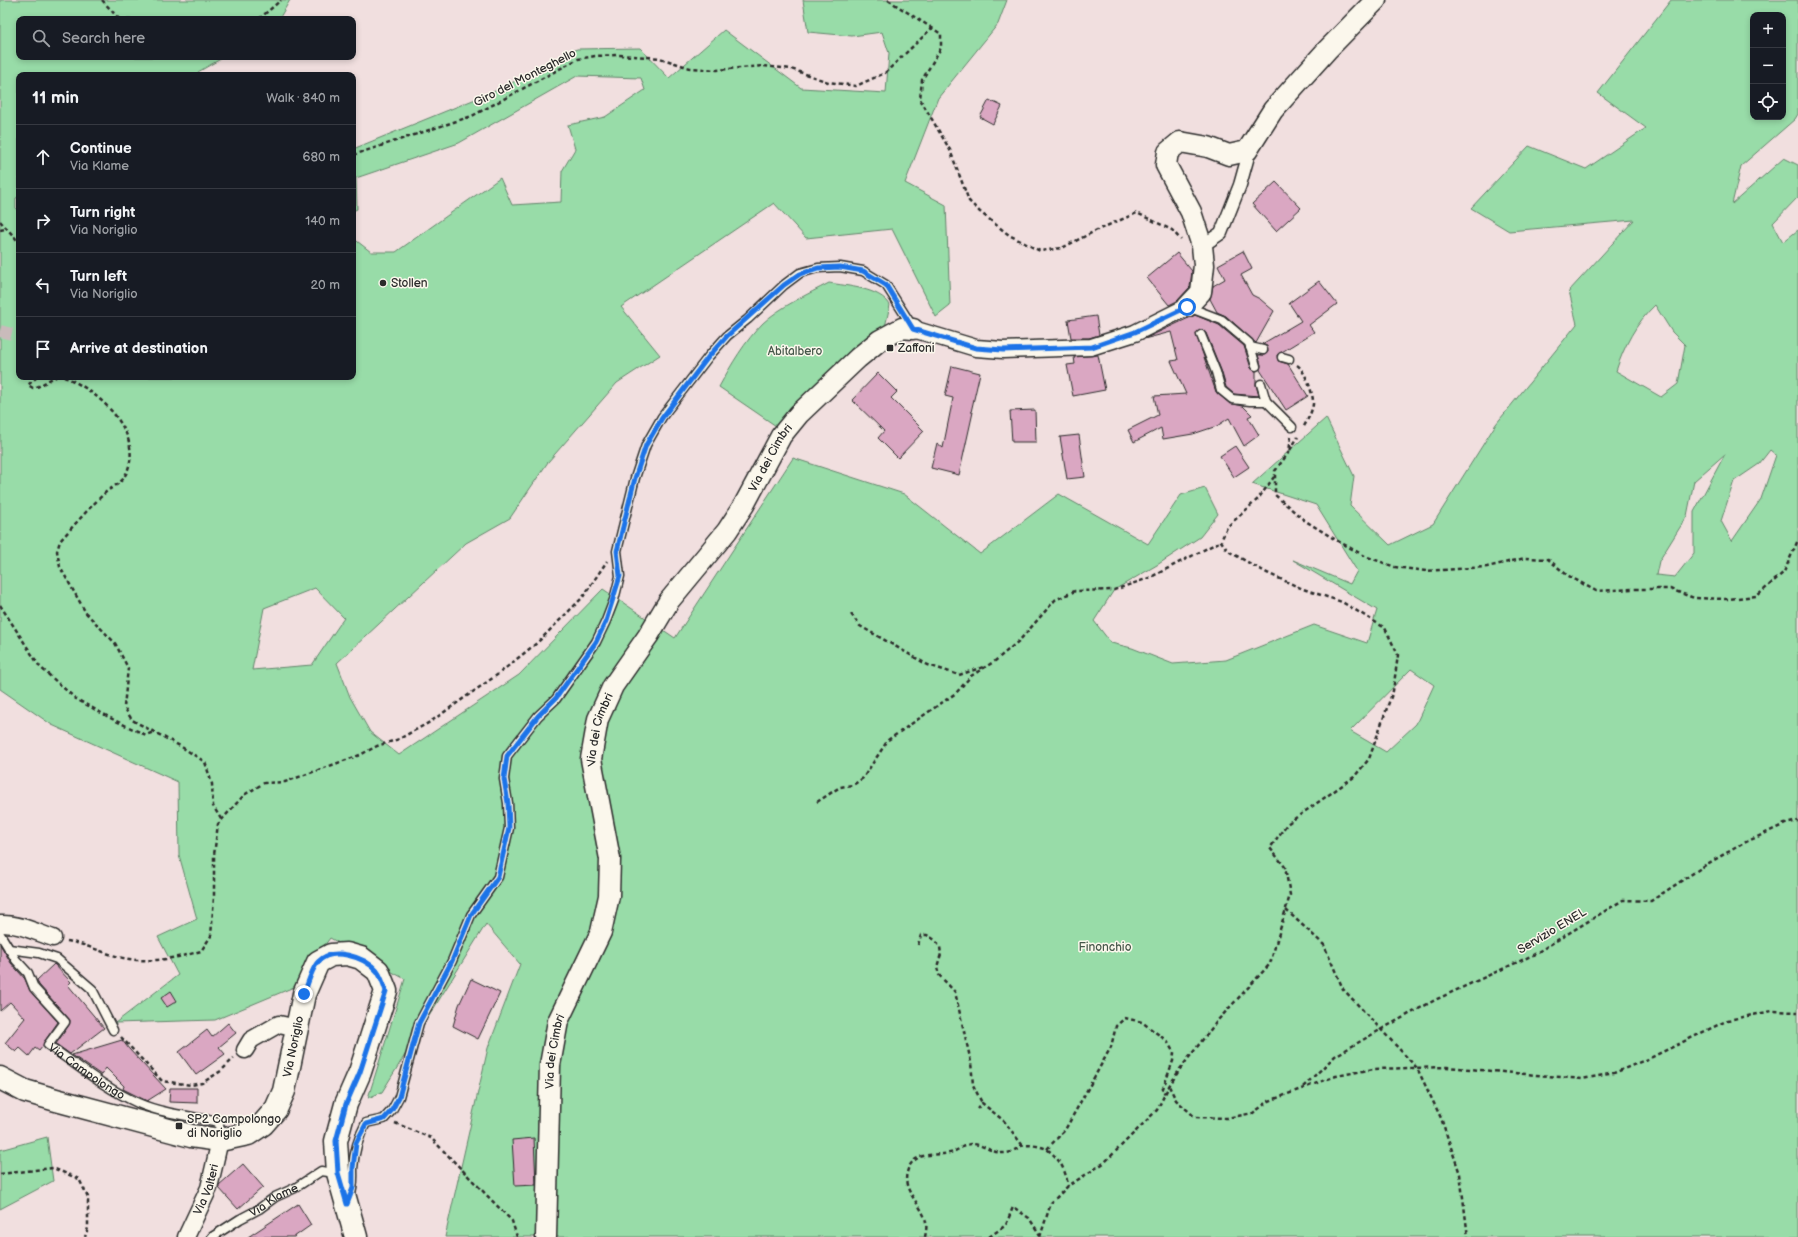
<!DOCTYPE html>
<html lang="en">
<head>
<meta charset="utf-8">
<style>
  :root { --surface:#171b24; --page:#20242c; --text:#f1f3f6; --muted:#9ea1a6; --line:#363941 }
  body { margin:0; font-family:"Balsamiq Sans",sans-serif; background:var(--page); color:var(--text) }
  .controls { position:absolute; right:12px; top:12px; display:grid; overflow:hidden; border-radius:8px; box-shadow:0 2px 6px #0003 }
  .controls button { width:36px; height:36px; display:grid; place-items:center; padding:0; border:0; border-bottom:1px solid var(--line); background:var(--surface); color:var(--text); font:20px sans-serif }
  .stop { position:absolute; width:12px; height:12px; margin:-9px; border:3px solid #1a73e8; border-radius:50%; background:#fff }
  .stop.end { background:#1a73e8; border-color:#fff; box-shadow:0 1px 4px #0008 }
  .list { margin:0; padding:0; list-style:none }
  h2 { display:flex; justify-content:space-between; align-items:center; height:52px; margin:0; padding:0 16px; font-size:17px }
  h2 small { font-size:13px; font-weight:400; color:var(--muted) }
  .list li { display:grid; grid-template-columns:26px 1fr auto; gap:12px; align-items:center; box-sizing:border-box; height:64px; padding:0 16px; border-top:1px solid var(--line) }
  .list b { display:block; font-size:15px; white-space:nowrap }
  .list p { margin:0; font-size:13px; white-space:nowrap; color:var(--muted) }
  .list em { font-size:13px; font-style:normal; color:var(--muted) }
  .icon { flex:none; width:22px; height:22px; fill:none; stroke:currentColor; stroke-width:2; stroke-linecap:round; stroke-linejoin:round }
  .map { position:relative; flex:none; width:1798px; height:1237px; overflow:hidden }
  .search { position:absolute; background:var(--surface); box-shadow:0 2px 6px #0003; left:16px; top:16px; width:340px; height:44px; display:flex; align-items:center; gap:10px; box-sizing:border-box; padding:0 14px; border-radius:8px; color:var(--muted); font-size:15px }
  .panel { position:absolute; background:var(--surface); box-shadow:0 2px 6px #0003; left:16px; top:72px; width:340px; height:308px; border-radius:8px }
  .map>svg:first-child { display:block }
  .green { fill:#98dca8; stroke:#62846a; fill-rule:evenodd }
  .building { fill:#daa7c2; stroke:#2b2b2b }
  .lines { fill:none; stroke-linecap:round; stroke-linejoin:round }
  .pedestrian-tunnel { stroke:#c9bbbb; stroke-width:12; stroke-dasharray:12 6; stroke-linecap:butt }
  .service-casing { stroke:#2b2b2b; stroke-width:11 }
  .pedestrian-casing { stroke:#2b2b2b; stroke-width:15 }
  .minor-casing { stroke:#2b2b2b; stroke-width:19 }
  .tertiary-casing { stroke:#2b2b2b; stroke-width:23 }
  .secondary-casing { stroke:#2b2b2b; stroke-width:25 }
  .path { stroke:#2b2b2b; stroke-width:2.5; stroke-dasharray:4 3; stroke-linecap:butt }
  .service { stroke:#fbf7ec; stroke-width:8 }
  .pedestrian { stroke:#fbf7ec; stroke-width:12 }
  .minor { stroke:#fbf7ec; stroke-width:16 }
  .tertiary { stroke:#fbf7ec; stroke-width:20 }
  .secondary { stroke:#fbf7ec; stroke-width:22 }
  .route { stroke:#1a73e8; stroke-width:5 }
  .poi-dot { fill:#2b2b2b; stroke:#fbf7ec; stroke-width:1.5 }
  .labels { text-anchor:middle; dominant-baseline:central; stroke-width:3; stroke-linejoin:round; paint-order:stroke }
  .street-label { font-size:12px; fill:#2b2b2b; stroke:#fbf7ec }
  .poi-label { font-size:12px; fill:#2b2b2b; stroke:#fbf7ec; text-anchor:start }
  .park-label { font-size:12px; fill:#46574a; stroke:#fbf7ec }
</style>
</head>
<body>
<div class="map">
<svg width="1798" height="1237" viewBox="0 0 1798 1237">
  <rect width="100%" height="100%" fill="#f1dfdf"/>
  <filter id="ink" filterUnits="userSpaceOnUse"><feTurbulence type="fractalNoise" baseFrequency=".025" numOctaves="2"/><feDisplacementMap in="SourceGraphic" scale="8" xChannelSelector="R" yChannelSelector="G"/><feConvolveMatrix kernelMatrix="1 2 1 2 8 2 1 2 1" color-interpolation-filters="sRGB"/></filter>
  <g filter="url(#ink)">
    <!-- green -->
    <path class="green" d="M0,0H290L279,19H19V57H224L198,72V75H19V197L16,198V208L19,211V377H353V238L371,252H396L500,178L512,205L561,202L562,171L575,149L568,125L605,117L645,90L641,78L577,76L459,143L356,178L357,209L353,211V149L500,89L577,49L640,48L669,78L724,30L801,88L886,93L889,53L882,32L852,36L808,32L803,0H1007L998,24L938,98L905,183L946,205L950,306L936,317L892,229L806,238L774,203L621,307L660,355L617,383L548,462L510,518L466,543L337,663L350,697L370,732L399,755L519,675L603,589L675,638L793,458L904,494L980,554L1059,494L1148,544L1181,495L1205,488L1218,514L1200,537L1157,565L1114,590L1094,621L1111,643L1132,648L1173,664L1226,660L1314,625L1367,643L1377,610L1293,560L1350,584L1357,571L1316,505L1252,484L1326,418L1354,476L1350,506L1390,545L1433,524L1496,424L1577,324L1569,291L1634,220L1509,231L1471,208L1529,146L1586,169L1646,128L1598,93L1671,0H1798V114L1795,119L1741,166L1732,204L1784,158L1798,165V197L1773,223L1783,242L1798,230V1237H445L488,1048L520,964L486,924L382,1092L368,1098L405,979L330,938L294,987L215,1020L115,1023L178,975L158,937L197,919L179,855L178,782L52,725L0,689ZM1753,15H1783V117H1753ZM1655,305L1672,332L1685,345L1678,384L1661,397L1616,371C1624,346 1636,323 1655,305ZM1770,450L1776,455L1761,499L1732,541L1721,521L1734,481L1759,464ZM1725,454L1694,512V553L1675,577L1656,575L1659,561L1687,516L1694,481ZM315,588L344,618L312,665L252,670L264,608ZM1411,669L1434,685L1416,724L1386,752L1350,731Z
      M829,283C847,286 880,288 890,305L885,327L779,428L719,387C731,365 745,341 763,323C780,307 808,294 829,283Z
      M47,1137L53,1181L0,1209V1150Z"/>
    <!-- building -->
    <path class="building" d="M989,100L1002,106L993,124L980,117Z
      M1276,182L1301,208L1276,231L1252,204Z
      M1243,251L1252,269L1241,275L1252,295L1260,299L1274,311L1256,343L1226,316L1217,312L1210,299L1213,286L1225,279L1218,265Z
      M1177,253L1192,271L1190,287L1177,301L1169,305L1147,278Z
      M1319,281L1337,304L1309,325L1314,332L1277,355L1278,361L1288,364L1308,396L1286,410L1260,370L1261,365L1258,355H1264L1268,352L1267,346L1262,344L1301,321L1289,303Z
      M1195,315L1219,325L1244,346L1251,368L1256,371V385L1259,396L1234,394L1226,387L1221,370L1206,333L1201,330L1196,334L1216,392L1229,403L1243,406L1252,415L1248,417L1259,435L1244,446L1229,418L1217,426L1193,434L1163,439L1161,428L1134,442L1128,430L1158,415L1154,396L1186,394L1171,361L1178,360L1171,332L1144,339Z
      M1096,316L1099,335L1089,338H1071L1068,320Z
      M1098,355L1105,390L1073,396L1067,365L1075,364L1074,357Z
      M952,366L980,373L971,412H973L959,475L931,468L937,443L943,448L953,398L945,396Z
      M878,373L897,392L891,398L924,431L898,458L878,438L884,431L852,400Z
      M1035,410L1036,442H1012L1010,411Z
      M1079,435L1085,477L1067,479L1060,437Z
      M1235,446L1249,467L1234,477L1220,456Z
      M0,944L11,963L25,979L30,991L58,1022L44,1042L43,1046L39,1051L35,1048L29,1056L20,1048L16,1052L5,1043L25,1018L10,1002L0,1011Z
      M54,964L71,982L68,985L104,1028L70,1054L56,1044L69,1025L70,1020L39,985L37,980Z
      M471,979L500,993L478,1039L453,1026L459,1005Z
      M171,991L177,1001L167,1007L161,998Z
      M228,1023L236,1033L219,1047L225,1054L196,1075L179,1052L207,1030L212,1037Z
      M122,1040L129,1049L166,1089L147,1101L123,1089L124,1086L106,1068L101,1075L72,1055Z
      M170,1088H197V1103L169,1102Z
      M534,1138L536,1185L515,1186L512,1140Z
      M243,1164L263,1187L238,1209L219,1188V1185Z
      M298,1204L311,1225L294,1237H248Z"/>
    <g class="lines">
      <!-- pedestrian-tunnel -->
      <path class="pedestrian-tunnel" d="M0,331L19,336"/>
      <!-- service casing -->
      <g class="service-casing">
        <g id="service">
          <path d="M1188,307L1222,320L1249,343L1256,366"/>
          <path d="M1201,335L1216,372L1221,390L1232,399L1250,401H1266"/>
          <path d="M1250,347L1263,350"/>
          <path d="M1282,357L1289,359"/>
          <path d="M1261,384L1266,401L1292,427"/>
          <path id="s1" d="M0,934L16,960L28,973L34,988L65,1022L48,1045C77,1065 106,1089 138,1103C163,1114 192,1116 219,1122L220,1138"/>
          <path d="M9,949L39,953L57,959L92,989L113,1030"/>
          <path d="M350,1196C354,1187 353,1179 353,1169C354,1152 358,1138 366,1123L384,1119L392,1110L399,1097L419,1023L452,961L471,915L498,877L509,828L508,803L504,779L507,756L538,716L556,699L596,642L606,621L614,600L620,576L617,551L635,478L646,445L662,417L709,356L727,336L748,319L784,285L800,273L818,268L840,267L863,271L886,285L912,326"/>
          <path id="s2" d="M212,1237L240,1219L259,1209L275,1197L295,1188L321,1171L336,1173"/>
        </g>
      </g>
      <!-- pedestrian casing -->
      <g class="pedestrian-casing">
        <path id="pedestrian" d="M1202,246L1221,233L1240,185L1247,160V151"/>
      </g>
      <!-- minor casing -->
      <g class="minor-casing">
        <g id="minor">
          <path d="M913,329L976,348L1003,350L1091,347L1135,333L1187,307"/>
          <path d="M0,924C18,923 36,932 53,938"/>
          <path d="M245,1050L251,1040L279,1024L298,1028"/>
          <path id="s3" d="M186,1237L209,1188L220,1140"/>
        </g>
      </g>
      <!-- tertiary casing -->
      <g class="tertiary-casing">
        <g id="tertiary">
          <path d="M1187,307L1201,292L1204,265L1202,246L1191,212L1166,165L1168,152L1180,142L1208,147L1229,155L1247,151L1273,110L1327,50L1376,0"/>
          <path id="s4" d="M546,1237L550,1065L558,1021L601,932L609,896L610,859L591,759L598,719L613,686L648,636L669,601L727,531L744,505L781,436L799,414L858,358L880,340L902,328L913,329"/>
        </g>
      </g>
      <!-- secondary casing -->
      <g class="secondary-casing">
        <g id="secondary">
          <path id="s5" d="M0,1078L25,1091L56,1100L191,1136L220,1140L248,1134L263,1124L276,1109L284,1091L304,994L318,962L331,955L347,954L361,958L378,971L386,991L360,1072L346,1104L336,1141L338,1173L356,1237"/>
        </g>
      </g>
      <!-- path -->
      <path class="path" d="M102,0L119,19
        M888,0L932,28
        M259,19L281,0
        M353,155L472,116L578,59L595,56L619,55L660,58L690,68L717,70L763,66L791,69L828,82L856,86L885,73L932,28L941,34V48L922,80L920,99L950,150L969,201L980,212L1009,235L1040,251L1062,248L1097,230L1137,213L1172,230L1181,240
        M0,221L19,242
        M0,230L6,229
        M1297,365C1305,370 1314,395 1313,404C1312,412 1307,421 1303,428
        M37,377L28,385L33,388C42,386 47,380 56,377
        M64,377C99,390 150,438 123,479C119,484 111,488 106,492C90,507 75,524 60,541L57,551L60,567L86,613L115,643L128,668L124,707L132,720L180,746L205,762L212,784L213,806L221,819
        M1291,437L1289,452L1275,471V495L1304,520L1336,540L1365,556L1395,567L1426,571L1487,567L1525,558L1548,559L1567,575L1596,591L1634,589H1670L1694,598L1728,599L1757,596L1784,572L1798,540
        M1290,450L1298,437
        M0,605L40,667L76,699L116,721L146,735L154,732
        M851,614L860,626L928,665L959,675L983,667
        M817,802L840,787L853,785L863,778L888,740L956,693L971,676L995,661L1020,640L1055,600L1075,591L1114,590L1149,578L1221,541
        M1286,910L1324,945L1343,989L1417,1068L1441,1118L1460,1174L1468,1237
        M67,941C85,944 101,952 119,957C147,964 174,959 201,951L211,936L214,897V855L218,824L244,795L264,783L285,782L360,755L377,746L399,739L430,722L497,675L538,642L583,597L607,561
        M918,945L921,935H927L935,940L940,947L941,954L937,967L939,975L955,992L971,1062L973,1085L982,1103
        M121,1037L162,1081L191,1085L202,1083L221,1071L234,1058
        M1169,1086L1176,1100L1195,1117L1227,1118L1253,1113L1269,1101L1336,1076L1374,1069L1447,1067L1582,1079L1614,1073L1650,1058L1728,1020L1772,1011L1798,1012
        M1303,1087L1335,1056L1380,1030L1435,1000L1533,955L1623,900L1651,901L1707,864L1744,843L1785,824L1798,821
        M977,1109L982,1103L1004,1121L1023,1146
        M395,1123L431,1138L512,1221L517,1237
        M1047,1149L1065,1130L1111,1047L1116,1026L1125,1018L1142,1022L1167,1041L1174,1053L1173,1061L1162,1091L1165,1093
        M0,1174L53,1168L79,1179L88,1197V1228L85,1237
        M925,1237C926,1232 927,1226 926,1222C922,1202 898,1190 909,1167C917,1150 940,1157 953,1152C960,1149 965,1144 973,1144C984,1145 994,1154 1005,1153C1011,1153 1016,1149 1021,1146C1027,1144 1043,1146 1048,1150C1060,1159 1066,1171 1068,1186
        M989,1237L1006,1225L1013,1207L1029,1218L1040,1235
        M1040,1237L1051,1203L1068,1186L1104,1163L1157,1110L1169,1086L1180,1069L1218,1020L1270,964L1290,895L1285,867L1270,848L1287,824L1354,777L1369,759L1393,691L1398,655L1385,628L1342,602L1303,589L1267,573L1228,551L1221,541L1227,527L1258,499L1274,477"/>
      <!-- service -->
      <use href="#service" class="service"/>
      <!-- pedestrian -->
      <use href="#pedestrian" class="pedestrian"/>
      <!-- minor -->
      <use href="#minor" class="minor"/>
      <!-- tertiary -->
      <use href="#tertiary" class="tertiary"/>
      <!-- secondary -->
      <use href="#secondary" class="secondary"/>
    </g>
  </g>
  <g class="lines" filter="url(#ink)">
    <!-- route -->
    <path class="route" d="M304,994C307,986 312,968 318,962C332,946 365,957 377,971C381,976 384,985 386,991L360,1072L346,1104L336,1141L338,1173L347,1204L353,1188V1168L356,1143L366,1124L384,1119L392,1110L399,1097L419,1023L452,961L471,915L498,877L509,828L508,803L504,779L507,756L538,716L556,698L596,642L606,621L620,576L617,551L635,478L646,445L662,418L709,356L727,336L784,285L800,274L818,268L840,267L863,271L886,285L913,329L976,348L1003,350L1092,347L1135,332L1187,307"/>
  </g>
  <!-- markers -->
  <g class="poi-dot">
    <circle cx="383" cy="283" r="4"/>
    <rect x="886" y="344" width="8" height="8" rx="2"/>
    <rect x="175" y="1122" width="8" height="8" rx="2"/>
  </g>
  <g class="labels">
    <!-- street labels -->
    <g class="street-label">
      <text transform="translate(525 78) rotate(-27)">Giro del Monteghello</text>
      <text stroke="none"><textPath href="#s4" startOffset="846">Via dei Cimbri</textPath></text>
      <text stroke="none"><textPath href="#s4" startOffset="522">Via dei Cimbri</textPath></text>
      <text transform="translate(1552 931) rotate(-31)">Servizio ENEL</text>
      <text stroke="none"><textPath href="#s5" startOffset="361">Via Noriglio</textPath></text>
      <text stroke="none"><textPath href="#s4" startOffset="186">Via dei Cimbri</textPath></text>
      <text stroke="none"><textPath href="#s1" startOffset="186">Via Campolongo</textPath></text>
      <text stroke="none"><textPath href="#s3" startOffset="52">Via Valteri</textPath></text>
      <text stroke="none"><textPath href="#s2" startOffset="72">Via Klame</textPath></text>
    </g>
    <!-- poi labels -->
    <g class="poi-label">
      <text x="391" y="283">Stollen</text>
      <text x="898" y="348">Zaffoni</text>
      <text x="187" y="1119">SP2 Campolongo<tspan x="187" dy="14">di Noriglio</tspan></text>
    </g>
    <!-- park labels -->
    <g class="park-label">
      <text x="795" y="351">Abitalbero</text>
      <text x="1105" y="947">Finonchio</text>
    </g>
  </g>
</svg>
<div class="controls">
<button>+</button>
<button>−</button>
<button><svg class="icon" aria-label="locate" viewBox="0 0 24 24"><circle cx="12" cy="12" r="6"/><path d="M12 2v4M12 18v4M2 12h4M18 12h4"/></svg></button>
</div>
<div class="stop" style="left:1187px;top:307px"></div>
<div class="stop end" style="left:304px;top:994px"></div>
<div class="search"><svg class="icon" aria-label="search" viewBox="0 0 24 24"><circle cx="10" cy="10" r="6"/><path d="M15 15l6 6"/></svg>Search here</div>
<section class="panel">
<h2>11 min<small>Walk · 840 m</small></h2>
<ul class="list">
<li><svg class="icon" aria-label="ahead" viewBox="0 0 24 24"><path d="M12 20V5M6 11l6-6 6 6"/></svg><div><b>Continue</b><p>Via Klame</p></div><em>680 m</em></li>
<li><svg class="icon" aria-label="right" viewBox="0 0 24 24"><path d="M7 20v-9h11M14 6l5 5-5 5"/></svg><div><b>Turn right</b><p>Via Noriglio</p></div><em>140 m</em></li>
<li><svg class="icon" aria-label="left" viewBox="0 0 24 24"><path d="M17 20v-9H6M10 6l-5 5 5 5"/></svg><div><b>Turn left</b><p>Via Noriglio</p></div><em>20 m</em></li>
<li><svg class="icon" aria-label="arrive" viewBox="0 0 24 24"><path d="M6 21V4h12l-3 4 3 4H6"/></svg><div><b>Arrive at destination</b></div></li>
</ul>
</section>
</div>
</body>
</html>
